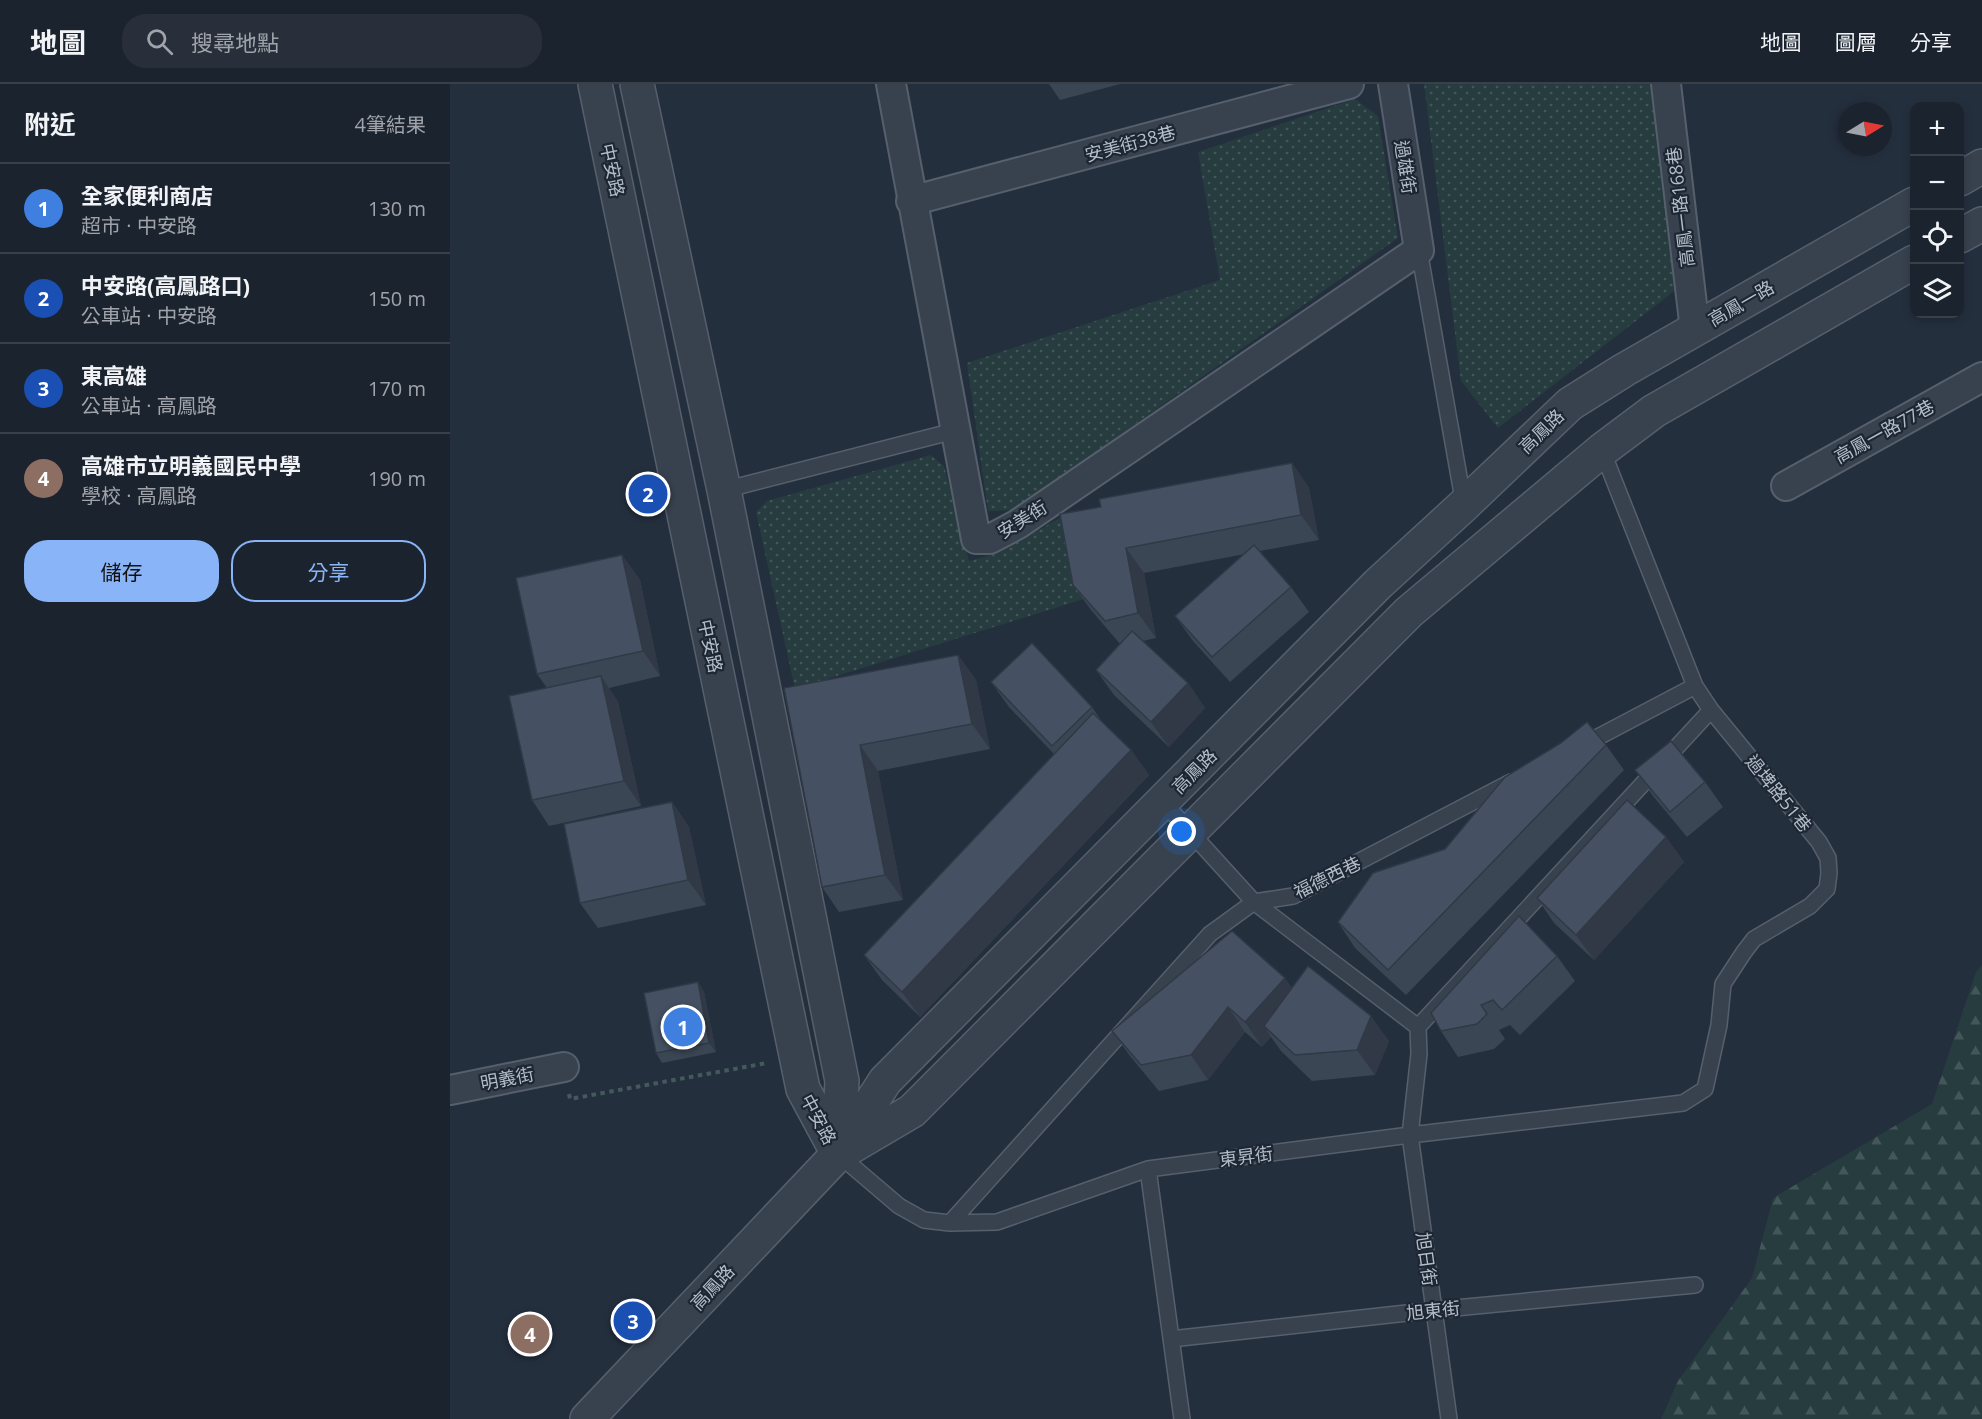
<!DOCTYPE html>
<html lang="zh-TW">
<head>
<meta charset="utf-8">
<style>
  :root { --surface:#1b232e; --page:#282f3a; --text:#f1f3f6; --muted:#a0a4aa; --line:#39404a; --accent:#8ab4f8 }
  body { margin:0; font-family:"Open Sans","Noto Sans TC",sans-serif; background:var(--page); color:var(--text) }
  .controls { position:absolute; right:18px; top:18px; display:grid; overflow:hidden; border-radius:12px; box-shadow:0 3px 9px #0003 }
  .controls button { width:54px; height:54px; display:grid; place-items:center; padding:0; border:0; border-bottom:2px solid var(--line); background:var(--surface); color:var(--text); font:30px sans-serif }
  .compass { position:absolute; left:1388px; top:18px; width:54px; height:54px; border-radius:50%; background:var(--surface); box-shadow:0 3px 9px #0003; rotate:80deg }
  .you { position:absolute; left:732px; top:748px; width:21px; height:21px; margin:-15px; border:4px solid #fff; border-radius:50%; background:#1a73e8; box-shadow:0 0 0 9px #1a73e833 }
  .badge { display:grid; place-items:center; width:39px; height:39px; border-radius:50%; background:var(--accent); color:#fff; font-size:20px; font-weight:700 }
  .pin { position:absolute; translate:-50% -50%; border:3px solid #fff; box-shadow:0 2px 6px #0006 }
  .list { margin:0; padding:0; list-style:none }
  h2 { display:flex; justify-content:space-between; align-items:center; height:78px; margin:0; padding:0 24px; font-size:26px }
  h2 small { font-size:20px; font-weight:400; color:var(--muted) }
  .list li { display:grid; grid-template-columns:39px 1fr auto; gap:18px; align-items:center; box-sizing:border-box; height:90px; padding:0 24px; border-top:2px solid var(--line) }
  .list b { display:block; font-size:22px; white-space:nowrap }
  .list p { margin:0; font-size:20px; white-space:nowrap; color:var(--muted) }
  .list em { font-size:20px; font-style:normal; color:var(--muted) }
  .actions { display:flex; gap:12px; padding:18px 24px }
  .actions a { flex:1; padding:14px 0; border:2px solid var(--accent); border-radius:24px; text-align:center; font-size:21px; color:var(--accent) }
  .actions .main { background:var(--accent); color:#111 }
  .icon { flex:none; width:33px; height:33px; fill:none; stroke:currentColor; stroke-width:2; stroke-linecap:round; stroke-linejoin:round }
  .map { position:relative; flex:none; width:1532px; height:1335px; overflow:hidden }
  header { display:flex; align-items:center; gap:36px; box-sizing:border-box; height:84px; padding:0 30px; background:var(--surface); border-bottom:2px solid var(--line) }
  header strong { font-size:28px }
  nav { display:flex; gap:33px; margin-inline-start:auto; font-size:21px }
  .search { width:420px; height:54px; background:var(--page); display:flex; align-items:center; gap:15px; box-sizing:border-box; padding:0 21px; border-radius:24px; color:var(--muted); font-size:22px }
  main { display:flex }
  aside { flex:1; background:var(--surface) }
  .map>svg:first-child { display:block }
  .grass { fill:url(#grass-dots) }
  .forest { fill:url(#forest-firs) }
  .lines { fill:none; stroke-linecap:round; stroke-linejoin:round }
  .service-casing { stroke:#565f6c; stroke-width:18 }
  .minor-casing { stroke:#565f6c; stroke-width:32 }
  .tertiary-casing { stroke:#565f6c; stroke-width:36 }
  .path { stroke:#44595c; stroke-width:4; stroke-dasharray:4.5 4.5; stroke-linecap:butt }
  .service { stroke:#38414e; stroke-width:15 }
  .minor { stroke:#38414e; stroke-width:28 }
  .tertiary { stroke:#38414e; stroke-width:33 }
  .wall { fill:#3b4654 }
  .shaded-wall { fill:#303945 }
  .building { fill:#455162; stroke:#303945; stroke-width:1.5 }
  .labels { text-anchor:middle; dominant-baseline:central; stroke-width:4.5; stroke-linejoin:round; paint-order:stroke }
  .street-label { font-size:18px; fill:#b4bcc9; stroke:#1d2633 }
</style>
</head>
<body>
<header>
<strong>地圖</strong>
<div class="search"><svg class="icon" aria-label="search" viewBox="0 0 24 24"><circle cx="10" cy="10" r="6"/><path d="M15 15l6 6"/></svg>搜尋地點</div>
<nav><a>地圖</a><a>圖層</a><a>分享</a></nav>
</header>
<main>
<aside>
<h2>附近<small>4筆結果</small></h2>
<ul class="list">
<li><span class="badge" style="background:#3f7fe0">1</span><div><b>全家便利商店</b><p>超市 · 中安路</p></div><em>130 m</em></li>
<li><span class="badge" style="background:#1a4fb4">2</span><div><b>中安路(高鳳路口)</b><p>公車站 · 中安路</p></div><em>150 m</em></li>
<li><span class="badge" style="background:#1a4fb4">3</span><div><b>東高雄</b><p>公車站 · 高鳳路</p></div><em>170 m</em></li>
<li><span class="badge" style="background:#8d6e63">4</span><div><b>高雄市立明義國民中學</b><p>學校 · 高鳳路</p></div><em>190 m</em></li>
</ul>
<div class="actions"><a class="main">儲存</a><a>分享</a></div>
</aside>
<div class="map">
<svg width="1532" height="1335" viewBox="0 0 1532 1335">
  <defs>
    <pattern id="grass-dots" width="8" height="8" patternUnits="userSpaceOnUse" patternTransform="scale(1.5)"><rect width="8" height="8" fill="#263c3f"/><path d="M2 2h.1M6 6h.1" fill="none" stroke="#435659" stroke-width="1.8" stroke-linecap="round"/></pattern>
    <pattern id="forest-firs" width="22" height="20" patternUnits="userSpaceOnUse" patternTransform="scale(1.5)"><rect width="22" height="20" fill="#263c3f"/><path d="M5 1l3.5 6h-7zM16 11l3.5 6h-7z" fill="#435659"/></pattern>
  </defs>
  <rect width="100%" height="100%" fill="#242f3e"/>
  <!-- grass -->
  <path class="grass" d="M974,0H1204L1227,205L1048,344L1011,297Z
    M905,15L928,32L948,154L564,426L538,427L517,279L770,196L748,68Z
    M481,371L494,382L519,477L548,469L624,426L634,515L345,605L306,428L317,417Z"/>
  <!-- forest -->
  <path class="forest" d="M1532,881V1335H1211L1228,1297L1302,1194L1323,1114L1482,1020L1526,888Z"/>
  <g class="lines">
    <!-- service casing -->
    <g class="service-casing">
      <path id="service" d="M969,166L1014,421
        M274,406L504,347
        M1133,661L1245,602
        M713,718L804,818L968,943
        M388,1070L449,1122L474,1136L500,1139L547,1138L698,1085L960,1051L1233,1019L1255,1005L1269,941L1273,900L1294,868L1304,855L1360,822L1377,805L1379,789L1378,774L1369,758L1261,626L1245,602L1152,366
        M698,1085L732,1335
        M500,1139L760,850L804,818L843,812L1061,698
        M721,1255L984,1226L1245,1201
        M999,1335L960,1051L969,970L968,943L1261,626"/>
    </g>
    <!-- minor casing -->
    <g class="minor-casing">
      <path id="minor" d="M441,0L526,455H540L568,440L969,166L943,0
        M1216,0L1245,246
        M461,117L899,0
        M1336,402L1532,293
        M0,1006L114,983"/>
    </g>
    <!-- tertiary casing -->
    <g class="tertiary-casing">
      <path id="tertiary" d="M145,0L353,1005L388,1070
        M187,0L274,406L392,997L388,1069
        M1510,95L1532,82
        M1510,152L1532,140
        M394,1067L462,1027L959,528L1152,366L1204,327L1464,178
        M137,1335L388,1070L435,997L928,500L1014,421L1120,320L1174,286L1464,120"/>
    </g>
    <!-- path -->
    <path class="path" d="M119,1010L120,1015L317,979"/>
    <!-- service -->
    <use href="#service" class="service"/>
    <!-- minor -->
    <use href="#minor" class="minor"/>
    <!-- tertiary -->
    <use href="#tertiary" class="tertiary"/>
  </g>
  <!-- wall -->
  <path class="wall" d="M599,0H670L610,16Z
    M842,379L859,404L869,456L810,467L841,503L859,528L780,598L743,557L725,532L795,470L694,489L706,554L693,557L738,599L755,624L719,663L664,611L646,586L670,560L641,526L623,501L651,423Z
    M172,471L190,496L210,592L159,604L168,618L191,722L99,742L82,716L97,604L87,590Z
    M508,571L526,596L540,665L428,687L453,816L389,828L372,803L334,604Z
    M541,598L642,623L653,639L681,666L699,691L470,933L432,896L414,871L604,670L559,623Z
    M1156,661L1174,686L956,911L905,864L888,838L995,765Z
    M1185,686L1255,698L1273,723L1237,753L1203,712Z
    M222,718L239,743L256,821L148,844L130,819Z
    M1216,753L1234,778L1144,876L1104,839L1087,814Z
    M1107,872L1125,897L1070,951L1060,941L1049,946L1055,955L1044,965L1008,973L991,947Z
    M248,898L254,908L266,968L212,979L206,969Z
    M842,904L939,957L925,991L862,997L831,967L821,953L812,963L795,948L758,996L709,1007L680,972L662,947Z"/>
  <!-- shaded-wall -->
  <path class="shaded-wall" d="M842,379L859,404L869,456L851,431Z
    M676,464L694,489L706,554L688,529Z
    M172,471L190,496L210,592L193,567Z
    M508,571L526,596L540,665L522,640Z
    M151,592L168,618L191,722L174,697Z
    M738,599L755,624L719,663L701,638Z
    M410,661L428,687L453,816L435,791Z
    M681,666L699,691L470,933L452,908Z
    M222,718L239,743L256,821L238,796Z
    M1216,753L1234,778L1144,876L1126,851Z
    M835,894L853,919L814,942L821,953L812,963L795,938Z
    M248,898L254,908L266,968L259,959Z
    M778,923L795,948L758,996L741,971Z
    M921,932L939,957L925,991L907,966Z"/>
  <!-- building -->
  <path class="building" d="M842,379L851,431L676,464L688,529L655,537L623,501L610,430L651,423L649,415Z
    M804,461L841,503L762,573L725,532Z
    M172,471L193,567L87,590L66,494Z
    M682,547L738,599L701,638L646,586Z
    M582,559L642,623L602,662L541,598Z
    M508,571L522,640L410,661L435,791L372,803L334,604Z
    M151,592L174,697L82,716L59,612Z
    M643,629L681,666L452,908L414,871Z
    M1137,638L1156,661L938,886L888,838L923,789L995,765L1055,693L1111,659Z
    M1221,657L1255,698L1220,728L1185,686Z
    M1177,716L1216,753L1126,851L1087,814Z
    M222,718L238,796L130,819L114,740Z
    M1069,832L1107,872L1052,926L1043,916L1031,921L1037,930L1027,940L991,947L981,929Z
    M782,847L835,894L795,938L778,923L741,971L691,981L662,947Z
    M858,882L921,932L907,966L845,971L814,942Z
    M248,898L259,959L206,969L194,909Z"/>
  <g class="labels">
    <!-- street labels -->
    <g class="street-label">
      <text transform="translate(680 59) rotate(-15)">安美街38巷</text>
      <text transform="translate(956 83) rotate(81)">過雄街</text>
      <text transform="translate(163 86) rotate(78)">中安路</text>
      <text transform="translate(1230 123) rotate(-97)">高鳳一路168巷</text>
      <text transform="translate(1291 219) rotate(-30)">高鳳一路</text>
      <text transform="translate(1091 347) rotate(-44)">高鳳路</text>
      <text transform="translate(1434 347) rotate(-29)">高鳳一路77巷</text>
      <text transform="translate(572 435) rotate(-32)">安美街</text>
      <text transform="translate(261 562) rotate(78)">中安路</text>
      <text transform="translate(744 687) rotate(-45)">高鳳路</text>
      <text transform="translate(1329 709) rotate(51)">過埤路51巷</text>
      <text transform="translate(877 793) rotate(-26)">福德西巷</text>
      <text transform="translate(57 994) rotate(-11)">明義街</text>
      <text transform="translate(369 1035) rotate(62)">中安路</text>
      <text transform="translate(796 1072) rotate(-7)">東昇街</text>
      <text transform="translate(977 1175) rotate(82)">旭日街</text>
      <text transform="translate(262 1203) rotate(-47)">高鳳路</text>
      <text transform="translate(983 1226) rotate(-6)">旭東街</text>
    </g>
  </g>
</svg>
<div class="controls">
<button>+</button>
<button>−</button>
<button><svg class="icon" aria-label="locate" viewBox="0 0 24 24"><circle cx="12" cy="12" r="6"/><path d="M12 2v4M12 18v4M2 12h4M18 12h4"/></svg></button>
<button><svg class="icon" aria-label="layers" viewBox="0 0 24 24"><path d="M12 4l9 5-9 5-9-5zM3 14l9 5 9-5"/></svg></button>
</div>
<svg class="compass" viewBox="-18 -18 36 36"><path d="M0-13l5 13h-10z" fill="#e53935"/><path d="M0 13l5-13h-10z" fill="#a0a4aa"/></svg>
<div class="you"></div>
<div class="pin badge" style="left:233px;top:943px;background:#3f7fe0">1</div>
<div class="pin badge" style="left:198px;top:410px;background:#1a4fb4">2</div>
<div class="pin badge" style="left:183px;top:1237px;background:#1a4fb4">3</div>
<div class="pin badge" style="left:80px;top:1250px;background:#8d6e63">4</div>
</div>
</main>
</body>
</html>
